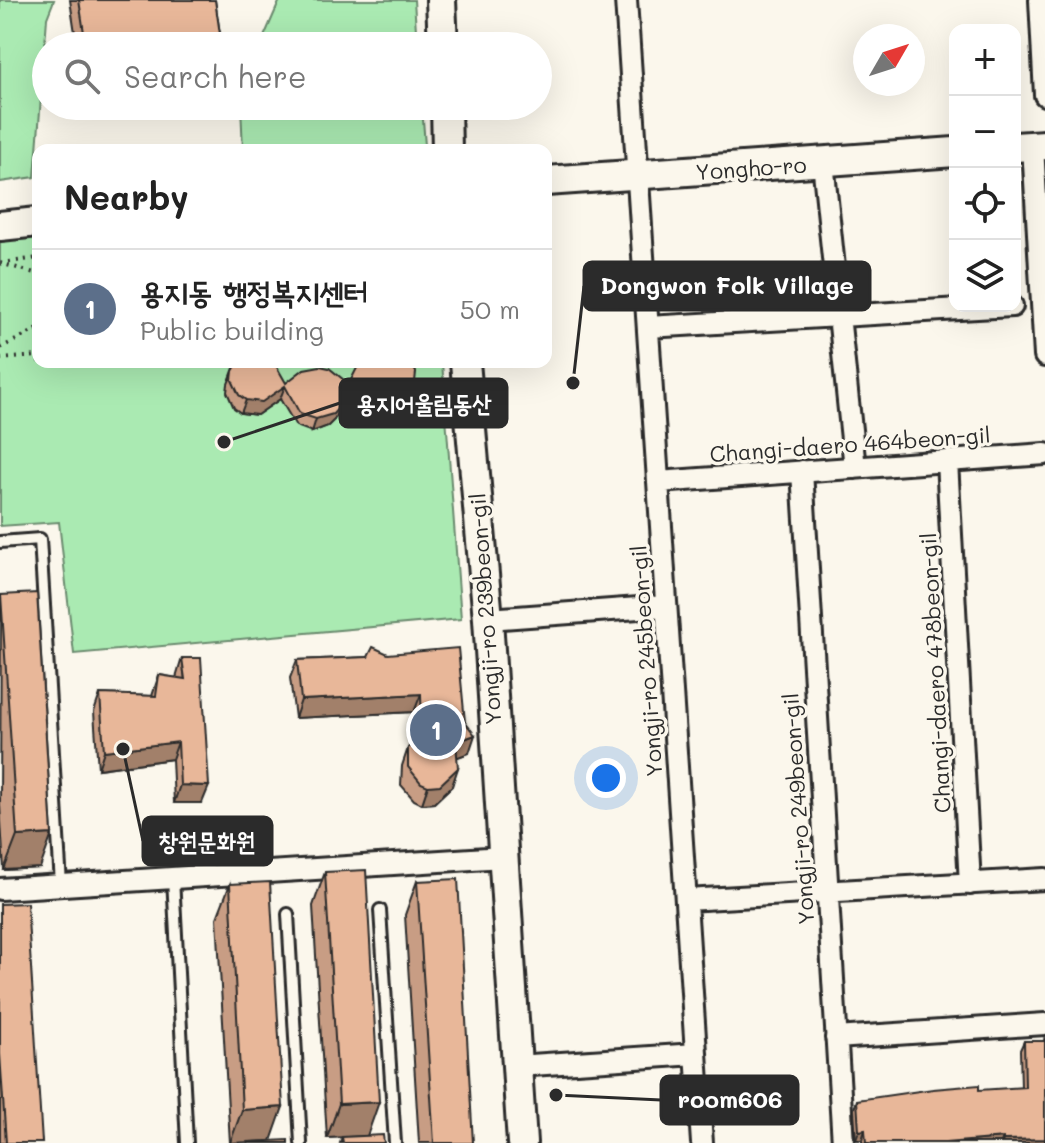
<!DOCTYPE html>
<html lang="en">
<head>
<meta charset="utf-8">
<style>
  :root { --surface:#fff; --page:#f6f6f6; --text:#222; --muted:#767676; --line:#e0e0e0; --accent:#db2777 }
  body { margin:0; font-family:Mali,"Poor Story",sans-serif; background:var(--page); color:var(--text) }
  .controls { position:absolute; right:24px; top:24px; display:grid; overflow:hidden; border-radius:16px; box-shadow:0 8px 32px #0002 }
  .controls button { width:72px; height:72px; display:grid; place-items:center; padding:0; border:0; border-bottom:2px solid var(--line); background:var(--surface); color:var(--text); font:40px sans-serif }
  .compass { position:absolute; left:853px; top:24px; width:72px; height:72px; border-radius:50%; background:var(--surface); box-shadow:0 8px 32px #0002; rotate:51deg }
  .you { position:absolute; left:606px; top:778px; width:28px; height:28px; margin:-20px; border:6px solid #fff; border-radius:50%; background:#1a73e8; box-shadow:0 0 0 12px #1a73e833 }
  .badge { display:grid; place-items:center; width:52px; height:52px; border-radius:50%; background:var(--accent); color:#fff; font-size:26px; font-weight:700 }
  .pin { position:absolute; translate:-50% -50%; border:4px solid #fff; box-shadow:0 2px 8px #0006 }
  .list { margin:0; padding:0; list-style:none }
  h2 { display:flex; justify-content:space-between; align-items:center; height:104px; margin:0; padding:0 32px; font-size:34px }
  h2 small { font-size:26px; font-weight:400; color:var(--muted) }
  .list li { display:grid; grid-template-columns:52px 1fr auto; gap:24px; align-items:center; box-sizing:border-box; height:120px; padding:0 32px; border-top:2px solid var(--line) }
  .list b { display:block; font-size:30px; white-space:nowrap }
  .list p { margin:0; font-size:26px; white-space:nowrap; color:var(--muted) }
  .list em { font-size:26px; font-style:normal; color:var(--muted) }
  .icon { flex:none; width:44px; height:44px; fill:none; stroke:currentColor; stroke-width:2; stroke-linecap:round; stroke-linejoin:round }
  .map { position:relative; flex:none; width:1045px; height:1143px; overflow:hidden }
  .search { position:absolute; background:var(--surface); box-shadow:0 8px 32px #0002; left:32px; top:32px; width:520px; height:88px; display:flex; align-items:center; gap:20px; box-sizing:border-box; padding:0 28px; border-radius:44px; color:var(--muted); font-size:30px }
  .panel { position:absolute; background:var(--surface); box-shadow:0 8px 32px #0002; left:32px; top:144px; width:520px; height:224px; border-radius:16px }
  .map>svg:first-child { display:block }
  .green { fill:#aaeab2; stroke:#6a8a6e; stroke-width:2 }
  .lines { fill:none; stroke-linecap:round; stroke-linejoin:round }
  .lane-casing { stroke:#2b2b2b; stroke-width:16 }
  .street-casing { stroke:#2b2b2b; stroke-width:26 }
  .secondary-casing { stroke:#2b2b2b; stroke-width:34 }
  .path { stroke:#2b2b2b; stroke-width:4; stroke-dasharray:2 6; stroke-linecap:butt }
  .lane { stroke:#fbf7ec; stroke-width:10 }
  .street { stroke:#fbf7ec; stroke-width:20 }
  .secondary { stroke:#fbf7ec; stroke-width:28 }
  .wall { fill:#c89d84; stroke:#2b2b2b; stroke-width:2 }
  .shaded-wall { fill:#a2806b; stroke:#2b2b2b; stroke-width:2 }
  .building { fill:#e8b799; stroke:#2b2b2b; stroke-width:2 }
  .labels { text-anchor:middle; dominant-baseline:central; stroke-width:7; stroke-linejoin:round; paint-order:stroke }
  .street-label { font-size:22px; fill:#2b2b2b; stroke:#fbf7ec }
  .leader { fill:none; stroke:#2b2b2b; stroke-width:3 }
  .callout-dot { fill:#2b2b2b; stroke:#fbf7ec; stroke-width:3 }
  .callout { fill:#2b2b2b; stroke:#2b2b2b; stroke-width:3 }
  .callout-label { font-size:24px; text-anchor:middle; font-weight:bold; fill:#fff }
</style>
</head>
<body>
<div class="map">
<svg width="1045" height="1143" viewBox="0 0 1045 1143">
  <rect width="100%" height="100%" fill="#fbf7ec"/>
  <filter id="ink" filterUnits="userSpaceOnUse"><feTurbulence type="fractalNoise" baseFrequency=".0125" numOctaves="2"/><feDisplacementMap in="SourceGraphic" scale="16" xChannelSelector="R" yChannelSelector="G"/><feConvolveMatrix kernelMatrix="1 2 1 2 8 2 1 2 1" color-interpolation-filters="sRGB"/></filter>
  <g filter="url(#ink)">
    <!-- green -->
    <path class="green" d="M0,0H54L47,18L35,177L0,182Z
      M280,0H414L417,46H260Z
      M241,106H422L425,146L382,150H243Z
      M38,231V362H442L461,619L74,654L59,522L0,526V232Z"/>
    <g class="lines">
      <!-- lane casing -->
      <g class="lane-casing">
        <path id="lane" d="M0,542L40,539L61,885
          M173,878L187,1143
          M380,910L395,1143
          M288,914L301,1143"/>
      </g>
      <!-- street casing -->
      <g class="street-casing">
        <path id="street" d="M626,0L702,1143
          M1040,0L1045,95
          M1033,146L1045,356
          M823,162L855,468
          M648,327L1012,306
          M947,461L970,884
          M802,471L843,1143
          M658,482L1045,454
          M488,619L666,606
          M0,889L503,857
          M686,900L1045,879
          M836,1038L1045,1024
          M516,1066L696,1054"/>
      </g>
      <!-- secondary casing -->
      <g class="secondary-casing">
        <path id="secondary" d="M441,0L443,46
          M446,106L447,150
          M1015,147L1045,145
          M546,181L955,152
          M0,226L38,222
          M465,362L488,619L522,1143"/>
      </g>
      <!-- path -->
      <path class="path" d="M9,262L38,258
        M0,263L38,274
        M0,348L38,329
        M0,359L38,356"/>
      <!-- lane -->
      <use href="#lane" class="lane"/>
      <!-- street -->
      <use href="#street" class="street"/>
      <!-- secondary -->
      <use href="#secondary" class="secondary"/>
    </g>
    <!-- wall -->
    <path class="wall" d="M70,0H215L220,34L216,46H77Z
      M236,363L286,383L349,384L409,405L395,420L385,423L367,420L345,398L334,420L328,426L312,432L296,426L280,399L257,415L241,413L234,408L227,392L228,384Z
      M1,595L40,868L4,870L0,805Z
      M368,657L465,722L469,753L457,757L452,786L434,803L422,804L414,800L401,785L402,766L408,748L415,740L414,712L295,718L290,678L297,660Z
      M182,658L202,803H174L172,759L98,769L94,712L100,694L152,696L159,675L176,678Z
      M325,872L367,1135L384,1143H340L342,1137L327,1138L313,906Z
      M417,881L473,1143H419L405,915Z
      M230,884L271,1141L230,1143L217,918Z
      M0,904L42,1143H0Z
      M1045,1034V1143H862V1140H856L854,1109L857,1100L1021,1088L1020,1050L1024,1041H1044Z"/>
    <!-- shaded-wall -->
    <path class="shaded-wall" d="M220,34L216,46H130Z
      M349,385L334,420L328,426L312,432L316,419Z
      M285,386L280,399L257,415L241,413L246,400Z
      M414,392L409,405L395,420L385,423L390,410Z
      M421,694L414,712L295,718L301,700Z
      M475,735L469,753L450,760L456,742Z
      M178,742L172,759L98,769L104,751Z
      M458,768L452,786L434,803L422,804L428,786Z
      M180,785L209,786L202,803H174Z
      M52,834L40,868L4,870L17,836Z
      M379,1102L367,1136L327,1138L339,1104Z
      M283,1107L271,1141L230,1143L242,1110Z
      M865,1130L862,1140H856L859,1131Z
      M1003,1138L1001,1143H945Z
      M1045,1139V1143H1002L1003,1140Z"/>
    <!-- building -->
    <path class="building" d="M79,0H215L220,34L130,46H86Z
      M238,362H274L286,383L304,369L320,366L329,368L349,384L360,362H409L416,372L414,392L400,407L390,410L372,408L349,385L339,407L333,414L316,419L300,414L285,386L262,402L246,400L239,395L232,380L233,371Z
      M37,593L52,834L17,836L1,595Z
      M373,647L388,654L458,648L465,722L475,735L456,742L458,768L440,785L428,786L421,783L408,767V748L422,731L421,694L301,700L297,660L368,657Z
      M182,658H201L209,786L180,785L178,742L104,751L100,694L156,696L159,675L185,679Z
      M366,870L379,1102L339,1104L325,872Z
      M458,879L473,1143H434L417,881Z
      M270,882L283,1107L242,1110L230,884Z
      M27,903L42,1143H6L0,1054V904Z
      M1024,1041H1045V1139L1003,1140V1138L945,1143H866L865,1130L859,1131L857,1100L933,1089L979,1085V1090L1025,1087Z
      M383,1135L384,1143H343L342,1137Z
      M288,1140V1143H248V1142Z"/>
  </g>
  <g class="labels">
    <!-- street labels -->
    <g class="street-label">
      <text transform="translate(751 168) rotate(-4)">Yongho-ro</text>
      <text transform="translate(850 444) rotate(-4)">Changi-daero 464beon-gil</text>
      <text transform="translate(485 609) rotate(-94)">Yongji-ro 239beon-gil</text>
      <text transform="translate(646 661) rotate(-94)">Yongji-ro 245beon-gil</text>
      <text transform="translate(935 673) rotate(-93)">Changi-daero 478beon-gil</text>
      <text transform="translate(798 809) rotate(-94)">Yongji-ro 249beon-gil</text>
    </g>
  </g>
  <!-- callouts -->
  <path class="leader" d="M573 383L584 286M224 442L340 403M123 749L143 841M556 1095L661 1100"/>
  <g class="callout-dot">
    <circle cx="573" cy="383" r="8"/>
    <circle cx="224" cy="442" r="8"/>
    <circle cx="123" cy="749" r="8"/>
    <circle cx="556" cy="1095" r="8"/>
  </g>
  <g class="callout">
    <rect x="584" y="262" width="286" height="48" rx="8"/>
    <rect x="340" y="379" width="167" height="48" rx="8"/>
    <rect x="143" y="817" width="129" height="48" rx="8"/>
    <rect x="661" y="1076" width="137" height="48" rx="8"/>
  </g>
  <g class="callout-label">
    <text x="727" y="294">Dongwon Folk Village</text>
    <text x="424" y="412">용지어울림동산</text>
    <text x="207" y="850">창원문화원</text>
    <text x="730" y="1108">room606</text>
  </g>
</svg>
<div class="controls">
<button>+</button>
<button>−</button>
<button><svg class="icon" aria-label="locate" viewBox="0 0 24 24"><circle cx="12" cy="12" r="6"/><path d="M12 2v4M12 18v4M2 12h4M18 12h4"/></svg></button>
<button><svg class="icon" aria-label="layers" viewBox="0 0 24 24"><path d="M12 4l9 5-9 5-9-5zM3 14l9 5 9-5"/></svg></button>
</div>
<svg class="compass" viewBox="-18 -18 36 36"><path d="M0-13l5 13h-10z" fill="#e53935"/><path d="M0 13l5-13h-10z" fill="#767676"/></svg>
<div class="you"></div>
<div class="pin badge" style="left:436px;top:730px;background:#5c6f8a">1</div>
<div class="search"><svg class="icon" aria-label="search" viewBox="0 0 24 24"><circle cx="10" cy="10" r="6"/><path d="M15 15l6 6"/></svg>Search here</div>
<section class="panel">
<h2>Nearby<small></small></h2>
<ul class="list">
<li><span class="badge" style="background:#5c6f8a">1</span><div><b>용지동 행정복지센터</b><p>Public building</p></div><em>50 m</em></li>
</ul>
</section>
</div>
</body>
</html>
